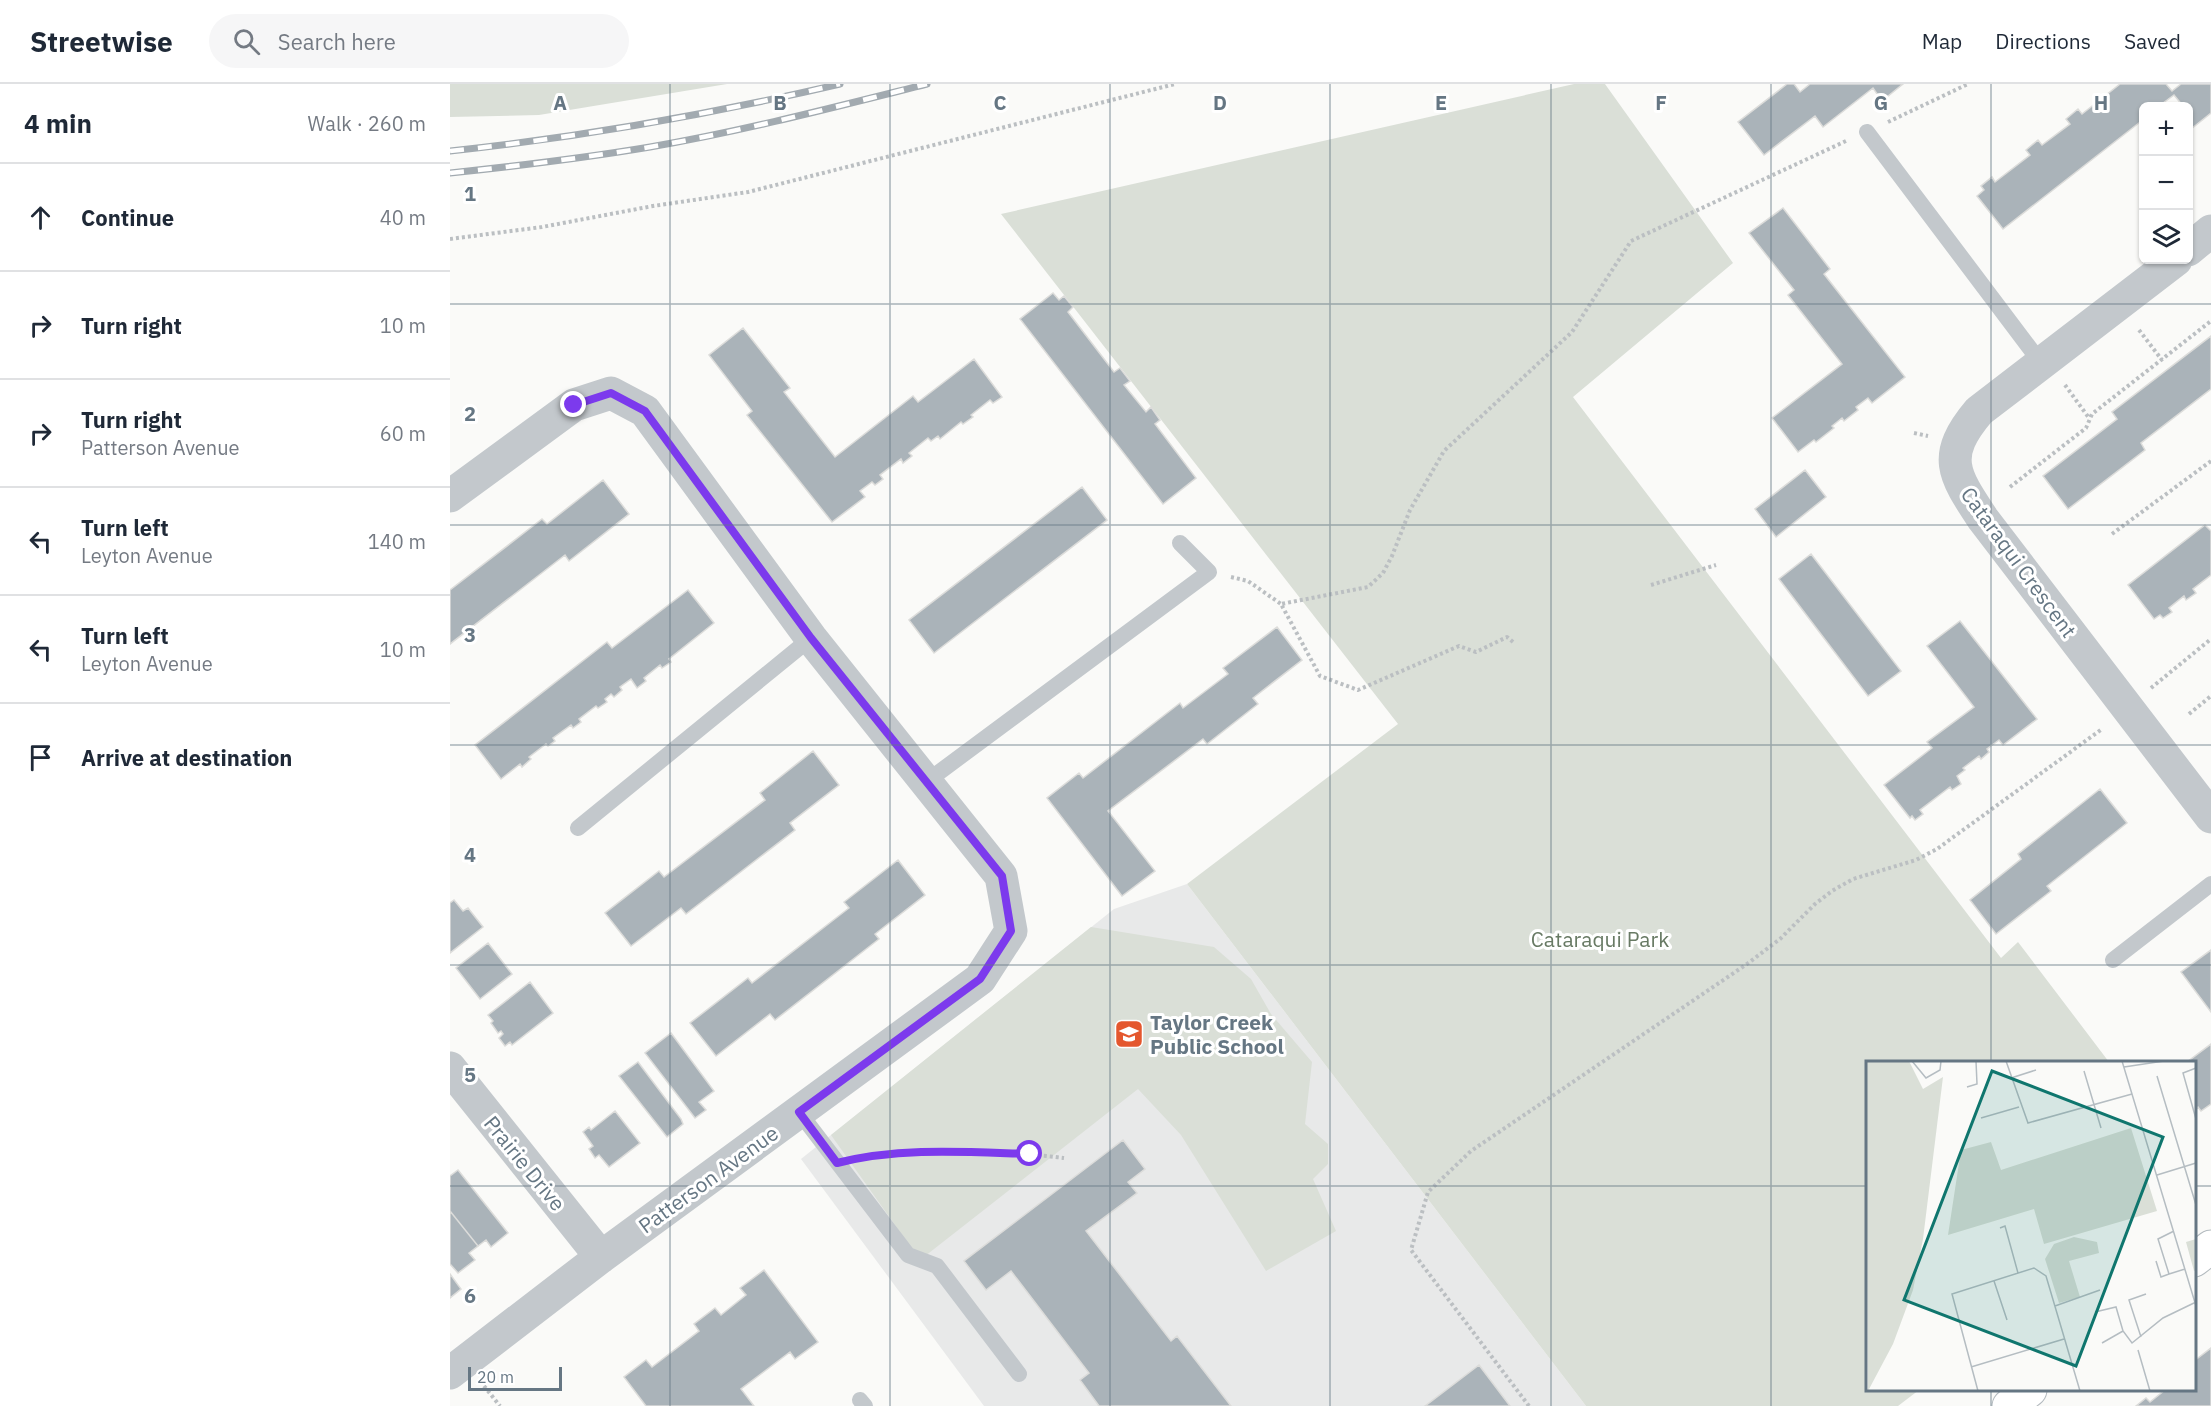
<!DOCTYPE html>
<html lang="en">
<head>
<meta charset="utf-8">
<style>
  :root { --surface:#fff; --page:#f6f6f7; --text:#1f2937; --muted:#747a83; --line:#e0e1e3 }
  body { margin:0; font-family:"IBM Plex Sans",sans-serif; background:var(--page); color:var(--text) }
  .controls { position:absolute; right:18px; top:18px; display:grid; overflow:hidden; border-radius:9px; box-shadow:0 2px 4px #0004 }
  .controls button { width:54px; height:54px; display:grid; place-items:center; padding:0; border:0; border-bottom:2px solid var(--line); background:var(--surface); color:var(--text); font:30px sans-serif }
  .scale { position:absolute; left:18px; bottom:15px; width:94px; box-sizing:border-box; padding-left:6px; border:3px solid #657683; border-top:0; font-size:16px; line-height:21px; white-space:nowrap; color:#657683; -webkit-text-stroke:4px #fff; paint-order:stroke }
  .stop { position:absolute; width:18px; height:18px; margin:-14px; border:4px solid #7c3aed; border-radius:50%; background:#fff }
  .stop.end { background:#7c3aed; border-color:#fff; box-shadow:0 2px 6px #0008 }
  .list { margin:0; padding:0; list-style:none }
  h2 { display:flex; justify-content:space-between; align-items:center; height:78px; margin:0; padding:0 24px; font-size:26px }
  h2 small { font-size:20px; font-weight:400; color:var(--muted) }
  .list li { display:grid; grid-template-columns:39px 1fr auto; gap:18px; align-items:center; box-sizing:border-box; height:108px; padding:0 24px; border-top:2px solid var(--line) }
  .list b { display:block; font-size:22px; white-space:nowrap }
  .list p { margin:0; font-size:20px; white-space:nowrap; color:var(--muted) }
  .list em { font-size:20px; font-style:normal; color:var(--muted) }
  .icon { flex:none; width:33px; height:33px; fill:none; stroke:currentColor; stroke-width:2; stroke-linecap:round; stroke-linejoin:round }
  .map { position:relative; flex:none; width:1761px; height:1322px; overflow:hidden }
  header { display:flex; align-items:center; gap:36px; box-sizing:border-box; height:84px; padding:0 30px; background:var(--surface); border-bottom:2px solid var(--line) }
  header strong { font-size:28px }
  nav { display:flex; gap:33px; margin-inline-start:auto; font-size:21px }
  .search { width:420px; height:54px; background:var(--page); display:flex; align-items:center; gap:15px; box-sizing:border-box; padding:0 21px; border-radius:33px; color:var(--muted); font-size:22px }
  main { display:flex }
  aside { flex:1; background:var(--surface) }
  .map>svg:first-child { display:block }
  .built { fill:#e8e9e9 }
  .green { fill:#dadfd7 }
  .building { fill:#aab3b9; stroke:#dcdcda; stroke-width:1.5 }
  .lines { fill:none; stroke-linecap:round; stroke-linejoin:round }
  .secondary-casing { stroke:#b3babf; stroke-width:35 }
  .path { stroke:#bbbfc2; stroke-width:4; stroke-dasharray:3 3; stroke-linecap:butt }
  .lane { stroke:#c3c8cc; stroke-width:16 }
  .street { stroke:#c3c8cc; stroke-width:33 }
  .secondary { stroke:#fff; stroke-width:33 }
  .rail-casing { stroke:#a2aab0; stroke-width:7 }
  .rail { stroke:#fff; stroke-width:4.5; stroke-dasharray:14; stroke-linecap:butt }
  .route { stroke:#7c3aed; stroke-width:8 }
  .grid { fill:none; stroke:#657683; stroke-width:1.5; stroke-opacity:0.55 }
  .labels { text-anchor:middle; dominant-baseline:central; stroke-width:6; stroke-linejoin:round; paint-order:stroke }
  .street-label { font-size:21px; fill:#657683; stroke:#fff }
  .park-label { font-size:21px; fill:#687a64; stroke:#fff }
  .poi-label { font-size:21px; font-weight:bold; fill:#657683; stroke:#fff; text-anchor:start }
  .inset-road { fill:none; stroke:#b5bdc2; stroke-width:1.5 }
  .view { fill:#0f766e; fill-opacity:0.15; stroke:#0f766e; stroke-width:3 }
  .inset-edge { fill:none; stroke:#657683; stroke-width:3 }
  .grid-label { font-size:20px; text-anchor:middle; font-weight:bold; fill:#657683; stroke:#fff; stroke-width:6; stroke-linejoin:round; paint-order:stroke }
</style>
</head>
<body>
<header>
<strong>Streetwise</strong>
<div class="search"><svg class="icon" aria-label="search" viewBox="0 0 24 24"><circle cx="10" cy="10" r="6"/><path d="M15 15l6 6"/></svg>Search here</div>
<nav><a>Map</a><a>Directions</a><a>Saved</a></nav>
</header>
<main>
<aside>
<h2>4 min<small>Walk · 260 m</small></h2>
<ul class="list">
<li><svg class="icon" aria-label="ahead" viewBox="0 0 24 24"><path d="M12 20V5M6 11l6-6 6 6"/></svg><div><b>Continue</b></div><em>40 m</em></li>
<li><svg class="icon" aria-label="right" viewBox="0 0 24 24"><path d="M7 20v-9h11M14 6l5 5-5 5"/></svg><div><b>Turn right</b></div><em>10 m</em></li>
<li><svg class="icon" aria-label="right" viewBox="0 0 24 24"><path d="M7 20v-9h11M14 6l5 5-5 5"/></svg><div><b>Turn right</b><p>Patterson Avenue</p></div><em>60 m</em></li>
<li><svg class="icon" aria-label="left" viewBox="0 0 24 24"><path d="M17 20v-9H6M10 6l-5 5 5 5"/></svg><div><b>Turn left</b><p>Leyton Avenue</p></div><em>140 m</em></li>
<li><svg class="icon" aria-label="left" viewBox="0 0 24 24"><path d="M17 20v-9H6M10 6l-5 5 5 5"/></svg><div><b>Turn left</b><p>Leyton Avenue</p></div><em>10 m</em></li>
<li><svg class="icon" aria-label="arrive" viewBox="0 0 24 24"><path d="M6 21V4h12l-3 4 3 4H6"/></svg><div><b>Arrive at destination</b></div></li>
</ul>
</aside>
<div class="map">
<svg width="1761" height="1322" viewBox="0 0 1761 1322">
  <rect width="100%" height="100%" fill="#fafaf8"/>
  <!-- built -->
  <path class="built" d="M737,800L1136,1322H534L351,1075L664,825Z"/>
  <!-- green -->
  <path class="green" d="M0,0H277L89,31L0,33Z
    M1124,0H1155L1283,179L1123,313L1551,874L1568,858L1659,978H1418V1306H1469L1448,1322H1136L737,800L948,640L551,130Z
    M641,843L764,863L801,895L821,930L862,978L855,1040L878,1060V1080L863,1095L886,1147L816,1187L731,1051L688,1005L470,1176L381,1051Z"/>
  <!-- building -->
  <path class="building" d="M1337,0H1344L1350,8L1360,0H1453L1432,17L1423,4L1373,43L1365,32L1314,71L1288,38Z
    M1670,0H1716L1722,7L1731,0H1761V29L1741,45L1738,42V22H1733L1724,11L1709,22H1694V35L1553,145L1527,112L1534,106L1531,102L1542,93L1545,98L1580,71L1576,66L1588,56L1592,61L1620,40L1616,35L1628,25L1632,30Z
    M1333,124L1380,185L1374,190L1455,293L1422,319L1418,314L1406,323L1408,326L1394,337L1392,334L1382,342L1384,344L1366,358L1364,356L1348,368L1322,334L1392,280L1338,211L1344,206L1299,149Z
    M603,209L609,216L614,212L623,223L618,228L664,288L670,284L680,297L674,301L696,328L701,323L710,336L705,340L746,394L713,420L570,235Z
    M293,244L340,304L334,308L385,373L463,312L468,318L524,275L552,313L543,319L540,316L521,331L523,333L513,340L511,338L490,355L488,352L481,357L478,354L459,369L462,372L453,379L451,375L430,391L433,395L425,401L422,398L410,407L415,413L382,438L297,331L302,327L259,271Z
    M1761,252V305L1691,359L1695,366L1618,425L1593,392L1667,335L1662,328Z
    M1355,386L1376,413L1326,453L1305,425Z
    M153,396L179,430L119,477L115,471L0,560V506L92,435L97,440Z
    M632,403L657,436L484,569L459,536Z
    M1755,441L1761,447V491L1743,505L1746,509L1736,516L1734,512L1719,524L1722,528L1713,534L1710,531L1704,535L1678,501Z
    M1361,470L1451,587L1418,612L1329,495Z
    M238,506L264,539L219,575L221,578L212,584L210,581L194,594L196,597L187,604L181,595L170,603L172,606L164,613L161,610L155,615L157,618L148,624L146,622L129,635L131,638L123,644L121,641L103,654L105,657L98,662L96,660L79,673L81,675L72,683L70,680L51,695L25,661L157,558L162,564Z
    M1510,537L1587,635L1553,661L1549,656L1537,665L1539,668L1531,675L1529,672L1513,684L1515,686L1507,692L1511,700L1502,706L1500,703L1470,726L1473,730L1465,736L1462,732L1460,734L1434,701L1482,664L1477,658L1524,623L1477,562Z
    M827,543L852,576L803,614L808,620L757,660L753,655L658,727L705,787L672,812L597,714L629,689L633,694L730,619L733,624L778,590L773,584Z
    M363,667L389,701L340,739L345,746L236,830L231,824L181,862L155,829L209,787L214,793L315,716L310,709Z
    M1650,705L1677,739L1597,802L1601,807L1546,850L1520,816L1571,775L1568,770Z
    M448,776L475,811L425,850L429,855L325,936L320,930L266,972L240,939L298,894L302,899L399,824L394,818Z
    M4,816L13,827L18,824L33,843L0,869V819Z
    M38,859L62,890L30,915L6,884Z
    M1761,866V928L1731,888Z
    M80,898L103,929L62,961L60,958L55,962L49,954L53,950L51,947L48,949L41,939L43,937L38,931Z
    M221,949L264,1007L249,1018L256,1026L245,1034L195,969Z
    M1761,960V1020L1751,1027L1748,1023L1744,1026V978H1737Z
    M188,978L231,1035L233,1040L217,1053L169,992Z
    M165,1027L190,1059L159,1083L149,1071L145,1074L139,1065L143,1062L133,1048L139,1043L141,1046Z
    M673,1056L695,1085L678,1098L687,1109L636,1147L721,1257L727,1252L781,1322H649L630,1296L639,1289L561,1187L536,1206L514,1177Z
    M8,1086L58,1149L41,1163L36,1156L28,1162L0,1127V1092Z
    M0,1127L28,1162L19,1169L25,1176L8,1189L0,1180Z
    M314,1186L368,1258L345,1275L340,1268L291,1305L304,1322H196L174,1293L196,1276L202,1283L249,1247L244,1240L265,1224L271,1231L296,1211L290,1204Z
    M0,1190L11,1205L0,1214Z
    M1761,1264V1322H1686L1696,1314L1700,1318L1715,1306H1744V1277Z
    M1029,1281L1060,1322H975Z"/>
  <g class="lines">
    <!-- secondary casing -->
    <g class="secondary-casing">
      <path id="secondary" d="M1744,1176L1761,1163
        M1559,1322L1580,1306"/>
    </g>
    <!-- path -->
    <path class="path" d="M1438,38L1518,0
      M0,155L92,143L203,122L298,108L725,0
      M1689,246L1712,276
      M1615,301L1639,334
      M1464,349L1478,352
      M1560,403L1636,344L1642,330L1761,237
      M1662,450L1761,377
      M781,493L798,497L831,520
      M1201,501L1266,481
      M1063,558L1057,553L1026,568L1009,562L908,606L870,592L831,520L918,503L933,489L942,472L960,426L994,367L1122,248L1181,157L1396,57
      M1701,604L1761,555
      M1739,630L1761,612
      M414,1072C481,1067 548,1066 614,1074
      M34,1302L50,1322
      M1079,1322L961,1166L978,1108L1021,1067L1297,880L1330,855L1365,820L1382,807L1403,795L1466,776L1487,765L1652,645"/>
    <!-- lane -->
    <path class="lane" d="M1417,48L1591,279
      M476,698L759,488L730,459
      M128,744L361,554
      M1663,876L1761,800
      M349,1028L458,1171L487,1182L569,1290
      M410,1316L415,1322"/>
    <!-- street -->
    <path class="street" d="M1738,166L1761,147
      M1726,176L1529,327C1491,372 1503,390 1533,435L1761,733
      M0,412L124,321L161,309L195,327L361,554L551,792L561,847L530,895L151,1173L0,1289
      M0,984L151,1173"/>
    <!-- secondary -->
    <use href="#secondary" class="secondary"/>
    <!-- rail casing -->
    <g class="rail-casing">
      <path id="rail" d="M0,67C132,53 261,30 390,0
        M0,89C67,82 134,74 200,63C293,47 385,23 477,0"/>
    </g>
    <!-- rail -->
    <use href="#rail" class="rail"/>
  </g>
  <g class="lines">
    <!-- route -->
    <path class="route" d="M124,321L161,309L195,327L361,554L552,792L561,847L530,895L349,1028L387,1079C450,1063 516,1068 580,1070"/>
  </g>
  <!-- grid -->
  <path class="grid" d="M220,0V1322M440,0V1322M660,0V1322M880,0V1322M1101,0V1322M1321,0V1322M1541,0V978M0,220H1761M0,441H1761M0,661H1761M0,881H1761M0,1102H1418M1744,1102H1761M1541,1306V1322"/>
  <!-- icons -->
  <defs>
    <g id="school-square" transform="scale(1.5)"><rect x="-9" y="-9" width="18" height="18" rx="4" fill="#e4572e" stroke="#fff"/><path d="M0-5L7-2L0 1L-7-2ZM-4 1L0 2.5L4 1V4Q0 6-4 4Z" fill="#fff"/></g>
  </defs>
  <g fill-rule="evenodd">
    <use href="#school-square" x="679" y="950"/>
  </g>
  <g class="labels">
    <!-- street labels -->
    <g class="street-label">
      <text transform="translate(1569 478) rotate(54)">Cataraqui Crescent</text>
      <text transform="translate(75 1079) rotate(51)">Prairie Drive</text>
      <text transform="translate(258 1095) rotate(-36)">Patterson Avenue</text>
    </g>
    <!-- park labels -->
    <g class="park-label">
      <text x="1150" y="855">Cataraqui Park</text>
    </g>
    <!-- poi labels -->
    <g class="poi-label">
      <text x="700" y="938">Taylor Creek<tspan x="700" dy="24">Public School</tspan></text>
    </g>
  </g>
  <!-- overview -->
  <g transform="translate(1416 977)">
    <rect width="330" height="330" fill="#fafaf8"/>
    <path d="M0,0H43L57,28L77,16L57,178L47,229L27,283L2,330ZM265,67L291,150L178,183L168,148L82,174L95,89L125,81L135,109ZM208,176L231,181L233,192L203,200L214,236L193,242L179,198L188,183ZM330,178V209L328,210L320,181Z" fill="#dadfd7"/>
    <path class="inset-road" d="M46,0L60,17L74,9L75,0M140,0L162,62L266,33M256,0L330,245M258,6L298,0M330,7L317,12L330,58M218,10L235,67M291,15L330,144M145,17L170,9M101,26L111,23L110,0M115,57L153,46M291,114L330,102M134,167L139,165L152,212M308,170L292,178L303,213L319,208M290,200L295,216L303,213M128,220L141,259M189,245L234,229M229,251L250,246L257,270L266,282L297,257L330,241M275,276L263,239L280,233M236,282L257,270M272,289L284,330M105,306L198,278M112,330L86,233L168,207L180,215L214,330"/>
    <path class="view" d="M126,10L297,76L210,305L38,239Z"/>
    <rect width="330" height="330" class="inset-edge"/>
  </g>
  <g class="grid-label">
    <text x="110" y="26">A</text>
    <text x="330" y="26">B</text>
    <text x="550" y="26">C</text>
    <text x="770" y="26">D</text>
    <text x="991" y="26">E</text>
    <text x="1211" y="26">F</text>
    <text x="1431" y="26">G</text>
    <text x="1651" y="26">H</text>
    <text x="20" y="117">1</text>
    <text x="20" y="337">2</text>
    <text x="20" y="558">3</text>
    <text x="20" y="778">4</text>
    <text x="20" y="998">5</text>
    <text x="20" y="1219">6</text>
  </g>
</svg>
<div class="controls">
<button>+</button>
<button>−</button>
<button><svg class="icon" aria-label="layers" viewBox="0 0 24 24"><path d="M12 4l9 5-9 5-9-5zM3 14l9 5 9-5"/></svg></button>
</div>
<div class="scale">20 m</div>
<div class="stop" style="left:580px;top:1070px"></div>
<div class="stop end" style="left:124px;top:321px"></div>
</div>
</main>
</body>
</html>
